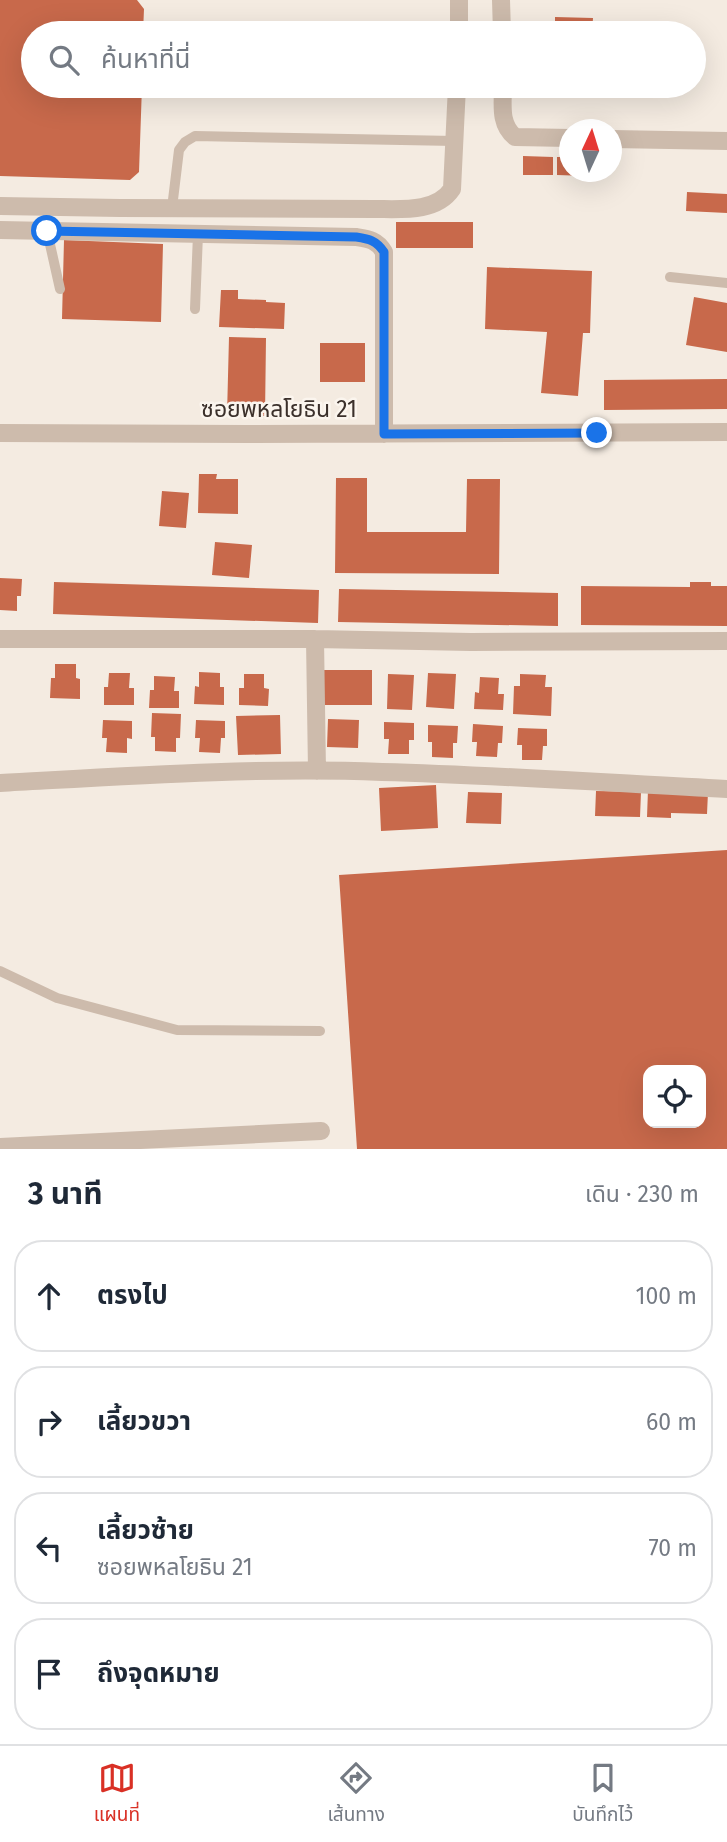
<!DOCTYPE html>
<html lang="th">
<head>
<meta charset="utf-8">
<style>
  :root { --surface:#fff; --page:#f2f2f3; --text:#1f2937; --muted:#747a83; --line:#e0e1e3; --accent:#d93025 }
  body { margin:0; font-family:"Fira Sans","Noto Sans Thai",sans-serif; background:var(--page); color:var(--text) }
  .controls { position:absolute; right:21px; bottom:21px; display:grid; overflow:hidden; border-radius:14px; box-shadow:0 7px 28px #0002 }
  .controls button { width:63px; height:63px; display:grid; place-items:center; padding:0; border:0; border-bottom:2px solid var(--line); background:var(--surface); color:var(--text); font:35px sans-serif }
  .compass { position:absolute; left:559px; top:119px; width:63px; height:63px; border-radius:50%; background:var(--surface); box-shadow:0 7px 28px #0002; rotate:4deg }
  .stop { position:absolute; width:21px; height:21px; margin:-16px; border:5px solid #1a73e8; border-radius:50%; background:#fff }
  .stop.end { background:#1a73e8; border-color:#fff; box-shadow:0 2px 7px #0008 }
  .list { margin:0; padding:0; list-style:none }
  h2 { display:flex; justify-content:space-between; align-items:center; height:91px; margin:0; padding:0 28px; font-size:30px }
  h2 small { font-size:23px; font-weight:400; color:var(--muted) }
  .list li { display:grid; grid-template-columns:46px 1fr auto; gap:21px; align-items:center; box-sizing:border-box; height:112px; margin:0 14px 14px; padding:0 14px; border:2px solid var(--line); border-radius:28px }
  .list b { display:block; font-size:26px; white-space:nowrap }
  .list p { margin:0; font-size:23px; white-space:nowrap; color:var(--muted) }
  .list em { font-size:23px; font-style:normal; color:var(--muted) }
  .icon { flex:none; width:38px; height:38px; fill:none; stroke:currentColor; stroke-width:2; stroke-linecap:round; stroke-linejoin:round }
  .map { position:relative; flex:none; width:727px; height:1149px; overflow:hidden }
  .search { position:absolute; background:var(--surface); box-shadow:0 7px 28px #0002; left:21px; right:21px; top:21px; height:77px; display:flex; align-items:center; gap:18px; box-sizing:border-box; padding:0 24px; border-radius:38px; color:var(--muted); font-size:26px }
  .sheet { height:595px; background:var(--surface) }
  nav { display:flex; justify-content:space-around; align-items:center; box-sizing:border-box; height:98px; border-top:2px solid var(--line); background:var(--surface); font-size:19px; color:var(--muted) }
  nav a { display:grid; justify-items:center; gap:4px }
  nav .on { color:var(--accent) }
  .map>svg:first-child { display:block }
  .building { fill:#c8694b; fill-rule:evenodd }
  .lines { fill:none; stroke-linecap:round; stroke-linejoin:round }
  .lane { stroke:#cdbbac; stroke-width:10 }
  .street { stroke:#cdbbac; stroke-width:18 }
  .route { stroke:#1a73e8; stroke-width:9 }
  .labels { text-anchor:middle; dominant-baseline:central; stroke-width:5; stroke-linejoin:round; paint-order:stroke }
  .street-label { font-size:23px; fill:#3b302b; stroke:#fbf5ee }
</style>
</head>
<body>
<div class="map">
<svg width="727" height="1149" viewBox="0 0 727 1149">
  <rect width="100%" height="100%" fill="#f4ebe1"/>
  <!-- building -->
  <path class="building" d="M0,0H137L144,9L143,33H33V86H142L139,172L130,180L0,176Z
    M555,17L593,18L592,33H555Z
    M523,156L553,157V175H523Z
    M557,157H570V172H588L587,176L557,175Z
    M687,192L727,194V213L686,211Z
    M396,222H473V248H396Z
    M64,240L163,244L161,322L62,319Z
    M487,267L592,271L590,333H583L578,396L541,393L547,332L485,329Z
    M221,290H238V299L266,300V302L285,303L284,329L219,327Z
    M694,297L727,303V352L686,345Z
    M229,337L266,338L265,416L227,415Z
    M320,343H365V382H320Z
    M727,379V409L604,410V380Z
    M199,474H217L216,479H238V514L198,513Z
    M336,478H367V532H466L467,479H500L499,574L335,573Z
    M162,491L189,493L186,528L159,526Z
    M215,542L252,545L249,578L212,575Z
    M0,578L22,579L21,596H17V611L0,610Z
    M54,582L319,590L318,623L53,614Z
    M690,582H711V586H727V626L581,625V586L690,587Z
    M339,589L558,593V626L338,622Z
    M55,664H76V678L80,679V699L50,698L51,678H55Z
    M321,670H372V705H321Z
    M199,672L220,673V687H224V705L194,704L195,686L199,687Z
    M109,673H130L129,688H134V705H104V687H108Z
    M428,673L456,674L454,709L426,707Z
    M244,674H264V688L269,689L268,706L239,705V688H244Z
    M388,674L414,675L412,710L387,709Z
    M520,674L546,675L545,687H552L551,716L513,714L514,686H520Z
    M154,676L175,677L174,691H179V708H149L150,690H154Z
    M480,677L499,678L498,694H504L503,710L474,709L475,692L479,693Z
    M152,713L181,714L180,738H176V752L155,751V737H151Z
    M280,715L281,754L238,755L236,716Z
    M328,719L359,720L358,748L327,747Z
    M103,720L132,721V739L127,738V753L106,752L107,738H102Z
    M196,720L225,721V738H221L220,753L199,752L200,738H195Z
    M384,722L414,723V740H409V754H388L389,739H384Z
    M473,724L503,726L502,743H498L497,757L476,756L477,742H472Z
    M428,725L458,726L457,743H453V758L432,757V742H428Z
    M518,728L547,729V746H543L542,760H522V745H517Z
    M436,785L438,828L381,831L379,788Z
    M648,790L708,792L707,814L671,813V818L647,817Z
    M596,791L641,792L640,817L595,816Z
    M468,792L502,793L501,824L466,823Z
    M727,850V1149H357L339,875ZM648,1070H701V1123H648Z"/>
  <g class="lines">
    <!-- lane -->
    <path class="lane" d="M172,208L179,150L185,142L195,136L455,141
      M47,231L60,289
      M670,277L727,283
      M195,309L198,234
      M0,971L57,998L177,1030L320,1031"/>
    <!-- street -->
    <path class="street" d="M459,0V33
      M501,0L502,33
      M503,86C503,104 499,124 515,137L570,138
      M612,139L727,141
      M0,206L120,208L374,209C400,209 436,213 452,189L457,86
      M0,230L356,237C369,239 377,240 384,252V434
      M0,433L247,434L727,432
      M0,639H315L471,642L727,641
      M315,639L317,771
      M0,783C127,776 255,767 382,772C497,775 612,783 727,789
      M0,1147L321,1131"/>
  </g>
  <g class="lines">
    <!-- route -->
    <path class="route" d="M47,231L356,237C369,239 376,240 384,252V434L597,433"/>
  </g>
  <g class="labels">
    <!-- street labels -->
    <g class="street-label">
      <text x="279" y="409">ซอยพหลโยธิน 21</text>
    </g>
  </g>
</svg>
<div class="controls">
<button><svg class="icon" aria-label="locate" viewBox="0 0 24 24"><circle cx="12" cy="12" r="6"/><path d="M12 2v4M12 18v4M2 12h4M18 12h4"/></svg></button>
</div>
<svg class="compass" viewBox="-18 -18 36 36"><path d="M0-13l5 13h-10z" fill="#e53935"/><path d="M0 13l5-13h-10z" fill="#747a83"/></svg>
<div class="stop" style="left:47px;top:231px"></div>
<div class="stop end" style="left:597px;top:433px"></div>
<div class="search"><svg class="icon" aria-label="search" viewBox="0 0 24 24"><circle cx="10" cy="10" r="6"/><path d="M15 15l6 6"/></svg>ค้นหาที่นี่</div>
</div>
<section class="sheet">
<h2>3 นาที<small>เดิน · 230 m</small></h2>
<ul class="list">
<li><svg class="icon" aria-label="ahead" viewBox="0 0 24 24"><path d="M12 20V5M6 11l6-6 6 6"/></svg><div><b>ตรงไป</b></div><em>100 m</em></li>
<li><svg class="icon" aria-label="right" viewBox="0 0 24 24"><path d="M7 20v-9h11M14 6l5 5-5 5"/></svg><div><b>เลี้ยวขวา</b></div><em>60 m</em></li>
<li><svg class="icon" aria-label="left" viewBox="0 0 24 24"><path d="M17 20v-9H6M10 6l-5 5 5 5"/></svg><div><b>เลี้ยวซ้าย</b><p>ซอยพหลโยธิน 21</p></div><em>70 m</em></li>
<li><svg class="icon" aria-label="arrive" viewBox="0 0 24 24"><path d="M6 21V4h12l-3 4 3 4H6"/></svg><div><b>ถึงจุดหมาย</b></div></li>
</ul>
</section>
<nav>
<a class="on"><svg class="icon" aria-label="map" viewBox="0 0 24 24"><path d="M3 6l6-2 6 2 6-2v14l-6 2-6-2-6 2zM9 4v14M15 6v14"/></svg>แผนที่</a>
<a><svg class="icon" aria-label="directions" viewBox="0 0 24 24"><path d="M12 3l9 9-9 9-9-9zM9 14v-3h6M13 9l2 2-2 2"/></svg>เส้นทาง</a>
<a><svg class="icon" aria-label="saved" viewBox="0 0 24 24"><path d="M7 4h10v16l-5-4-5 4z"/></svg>บันทึกไว้</a>
</nav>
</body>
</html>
